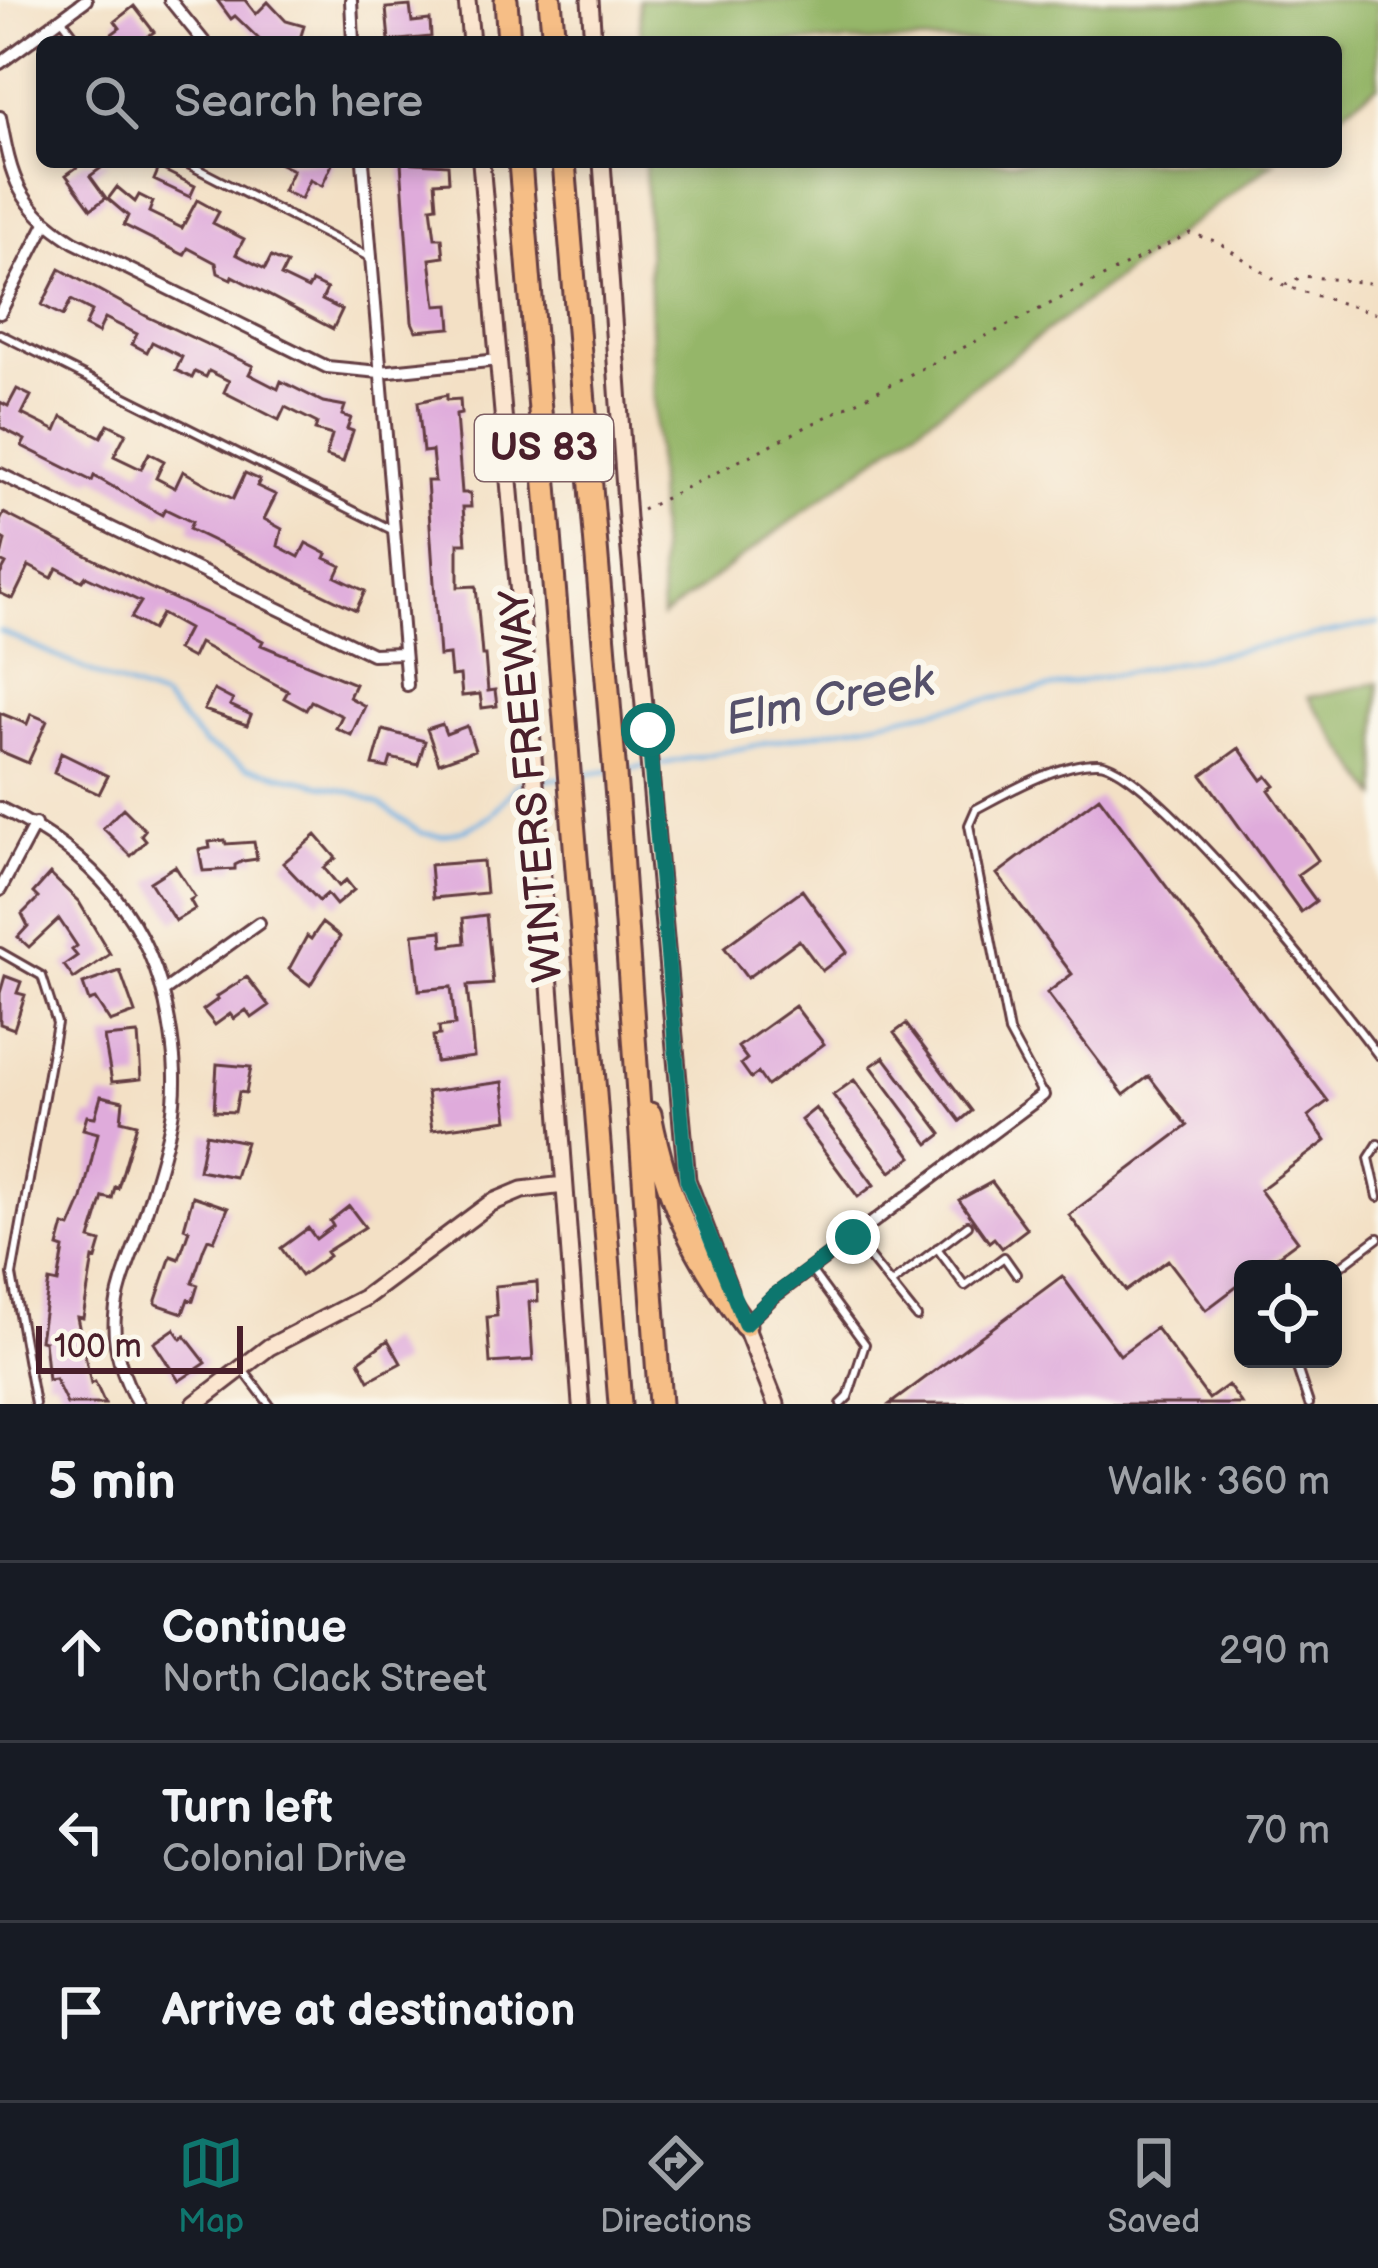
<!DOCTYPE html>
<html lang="en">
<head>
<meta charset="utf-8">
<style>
  :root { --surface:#171b24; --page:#242831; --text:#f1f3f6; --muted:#9ea1a6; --line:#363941; --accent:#0f766e }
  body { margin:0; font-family:"Balsamiq Sans",sans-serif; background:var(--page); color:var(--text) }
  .controls { position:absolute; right:36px; bottom:36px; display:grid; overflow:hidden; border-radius:18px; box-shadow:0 6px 18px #0003 }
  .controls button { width:108px; height:108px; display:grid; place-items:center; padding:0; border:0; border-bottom:3px solid var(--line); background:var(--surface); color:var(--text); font:60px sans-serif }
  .scale { position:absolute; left:36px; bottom:30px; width:207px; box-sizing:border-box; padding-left:12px; border:6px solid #4a1f2b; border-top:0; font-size:33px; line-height:42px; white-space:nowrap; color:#4a1f2b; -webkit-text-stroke:9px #fbf7ec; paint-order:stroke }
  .stop { position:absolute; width:36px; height:36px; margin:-27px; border:9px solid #0f766e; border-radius:50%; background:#fff }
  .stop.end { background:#0f766e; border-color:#fff; box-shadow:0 3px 12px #0008 }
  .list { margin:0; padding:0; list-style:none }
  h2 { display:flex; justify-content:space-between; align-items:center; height:156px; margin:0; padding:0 48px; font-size:51px }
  h2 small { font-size:39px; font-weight:400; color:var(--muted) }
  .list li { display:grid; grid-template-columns:78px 1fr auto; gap:36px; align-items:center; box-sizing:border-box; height:180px; padding:0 48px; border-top:3px solid var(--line) }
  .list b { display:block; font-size:45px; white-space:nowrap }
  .list p { margin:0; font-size:39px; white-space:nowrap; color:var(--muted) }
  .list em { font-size:39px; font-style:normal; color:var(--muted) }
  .icon { flex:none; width:66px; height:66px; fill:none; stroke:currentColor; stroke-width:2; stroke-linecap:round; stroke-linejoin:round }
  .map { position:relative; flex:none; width:1378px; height:1404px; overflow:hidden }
  .search { position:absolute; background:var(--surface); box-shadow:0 6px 18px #0003; left:36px; right:36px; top:36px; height:132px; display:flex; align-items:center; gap:30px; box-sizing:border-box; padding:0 42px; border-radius:18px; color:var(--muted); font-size:45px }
  .sheet { height:696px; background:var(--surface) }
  nav { display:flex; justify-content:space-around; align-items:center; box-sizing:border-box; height:168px; border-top:3px solid var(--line); background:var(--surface); font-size:33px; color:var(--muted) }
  nav a { display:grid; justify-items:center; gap:6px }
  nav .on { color:var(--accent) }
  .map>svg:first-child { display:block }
  .forest { fill:#95b669; stroke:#706a4a; stroke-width:3 }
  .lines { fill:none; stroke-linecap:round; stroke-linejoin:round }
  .stream { stroke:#6daee1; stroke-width:4.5 }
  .building { fill:#dfabdb }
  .lane-casing { stroke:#633c42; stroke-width:12 }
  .street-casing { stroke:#633c42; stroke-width:16 }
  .secondary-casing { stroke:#633c42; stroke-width:21 }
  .highway-casing { stroke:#633c42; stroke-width:27 }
  .path { stroke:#633c42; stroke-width:3; stroke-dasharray:3 9; stroke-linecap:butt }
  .lane { stroke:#fff; stroke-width:6 }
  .street { stroke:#fff; stroke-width:10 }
  .secondary { stroke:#fbe5cf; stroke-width:15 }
  .highway { stroke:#f6be86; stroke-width:21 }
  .route { stroke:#0f766e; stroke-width:15 }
  .labels { text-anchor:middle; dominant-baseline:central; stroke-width:12; stroke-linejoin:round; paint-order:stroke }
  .shield { fill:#fbf7ec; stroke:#7f6065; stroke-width:3 }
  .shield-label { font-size:39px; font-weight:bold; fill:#4a1f2b }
  .street-label { font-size:42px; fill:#4a1f2b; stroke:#fbf7ec }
  .water-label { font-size:45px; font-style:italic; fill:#56516b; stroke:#fbf7ec }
</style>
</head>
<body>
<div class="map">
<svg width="1378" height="1404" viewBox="0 0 1378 1404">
  <rect width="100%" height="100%" fill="#fbf7ec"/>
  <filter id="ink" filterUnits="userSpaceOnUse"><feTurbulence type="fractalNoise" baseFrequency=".00833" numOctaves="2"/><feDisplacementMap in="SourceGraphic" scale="24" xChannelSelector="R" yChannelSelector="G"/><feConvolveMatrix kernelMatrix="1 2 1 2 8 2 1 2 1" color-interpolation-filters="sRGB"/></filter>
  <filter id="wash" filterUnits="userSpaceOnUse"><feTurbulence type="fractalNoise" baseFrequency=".004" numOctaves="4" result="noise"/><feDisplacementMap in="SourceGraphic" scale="48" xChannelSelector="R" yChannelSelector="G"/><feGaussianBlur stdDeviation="2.7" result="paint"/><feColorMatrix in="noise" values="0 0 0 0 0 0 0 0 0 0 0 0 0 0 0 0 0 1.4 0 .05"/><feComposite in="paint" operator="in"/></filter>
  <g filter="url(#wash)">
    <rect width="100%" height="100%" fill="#f3e0c5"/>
    <!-- forest -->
    <path class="forest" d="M639,0H1378V85L1336,116V42H641Z
      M645,162H1274L662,617Z
      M1378,683V797L1308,697Z"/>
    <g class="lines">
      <!-- stream -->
      <path class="stream" d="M0,631L109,680L163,699L204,744L247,767L355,793L380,804L421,833L441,836L467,829L491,816L517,784L562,778
        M656,765L1378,623
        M621,770L645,766
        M579,775L609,771"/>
    </g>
    <g id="blocks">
      <!-- building -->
      <path class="building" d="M217,0H245L256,14L268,2L286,21L304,26L299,42H262L235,16L231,19Z
        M134,6L154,32L140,42H101L120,28L115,21Z
        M410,6L412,22L430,20L431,37L389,41L386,8Z
        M84,162H109L90,176L106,198L91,209L66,175Z
        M276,162H333L322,186L310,180L301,199L283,191L293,170Z
        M401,162L448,165L449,181L435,182L437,206L431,207L435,238H442L444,257L430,259L436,306L449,305L451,328L416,331L412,322Z
        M159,168L195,186L190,197L154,180Z
        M117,187L135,202L139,195L153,202L149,212L182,228L197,200L219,212L213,223L244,239L236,254L265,269L271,257L287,264L281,276L308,289L312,282L327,289L322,300L342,310L333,329L232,276L231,279L218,273L216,263L188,248L184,255L124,225L128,216L108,199Z
        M60,269L146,316L253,366L249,374L278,389L281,381L323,402L345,406L342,415L351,418L347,429L353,431L343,462L326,456L332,435L315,430L317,423L285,407L279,420L224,392L229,381L209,371L206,377L195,372L192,378L176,370L182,357L152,342L147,352L132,344L137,334L105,318L98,333L85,326L92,311L71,300L63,316L42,305Z
        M17,389L31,396L22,414L56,431L62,417L101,437L108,424L126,433L114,456L141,469L149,453L164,461L156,478L175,488L183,471L233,499L245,473L260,480L257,486L276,495L264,519L282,529L278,546L299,557L306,543L327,554L325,558L341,566L336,577L365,591L356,610L189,529L192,522L165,509L162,515L94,476L92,481L22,446L25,440L0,427V402L8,406Z
        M447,395V400L460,399L461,414L456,415L462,493H470L471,507H463L466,543H458V587L476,586L482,655H485L488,691L495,690L497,706L482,708L480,694L462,696L460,675L451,676L449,655L439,656L427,481H435L432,451L423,452L418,402Z
        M4,513L148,587L240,629L263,641L261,645L355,684L349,697L365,706L351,735L336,728L342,716L311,701L306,710L284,698L288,691L199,643L192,658L177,650L188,629L161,614L152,630L131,618L141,602L86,576L82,581L57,568L52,578L29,566L13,599L0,593V575L6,564L0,561L5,540L0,537V521Z
        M214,690L233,700L230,705L251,715L247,725L204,710Z
        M0,713L27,724L31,714L47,721L28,763L0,751Z
        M442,724L446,734L467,726L475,750L439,763L427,729Z
        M383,730L425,741L418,765L391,758L388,768L373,765Z
        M1239,748L1262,780L1267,776L1275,786L1269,790L1318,860L1297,875L1316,901L1301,912L1202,775Z
        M61,753L108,776L99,794L54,773Z
        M1099,797L1328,1101L1308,1116L1326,1141L1260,1190L1298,1241L1260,1269H1243V1282L1206,1310L1168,1260L1126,1291L1069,1215L1187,1126L1149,1076L1124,1095L1047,993L1072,974L997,874Z
        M123,808L145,830L141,835L146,841L131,856L103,828Z
        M316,835L336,858L324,868L339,886L346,880L354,890L336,905L327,894L319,901L283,863Z
        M225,840L226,844L254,842L257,859L243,861L235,865V869L203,871L199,850L210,848L209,842Z
        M483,861L486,893L433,898L430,865Z
        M175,866L195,897L190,900L195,909L175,921L150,882Z
        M50,874L79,902L110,954L74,979L64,965L77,956L72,950L77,946L59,919L29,947L18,937L28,926L22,914L38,898L33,893Z
        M802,890L847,952L822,971L799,940L747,978L724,947Z
        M486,915L493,984L467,986L474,1057L436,1062L433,1036L440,1035L439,1027L455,1025L451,987L419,990L413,934L442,931L443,946L465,943L463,918Z
        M322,923L340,937L310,985L289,969L307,936L311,939Z
        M120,971L135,1013L110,1022L95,999L89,1001L83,984Z
        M5,976L21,982L17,993L25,995L14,1029L0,1024V993Z
        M247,977L269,1006L252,1018L246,1010L234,1019L230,1014L215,1025L203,1010L218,999L216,997Z
        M795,1006L824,1044L767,1086L758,1073L751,1078L741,1064L747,1059L738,1047Z
        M906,1024L972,1111L960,1121L894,1033Z
        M138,1034L141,1079L112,1082L104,1037Z
        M884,1057L942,1134L929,1144L871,1066Z
        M217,1064L251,1067L246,1093L239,1092L235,1112L214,1111Z
        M854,1080L912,1157L891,1172L833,1095Z
        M503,1082L508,1120L432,1130L427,1092Z
        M101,1096L123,1101L121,1120L137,1124L118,1188L115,1187L112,1199L103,1197L90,1239L101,1242L96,1259L93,1258L83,1318L77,1317L91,1384L95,1382L105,1404H67L55,1379L48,1380L44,1341L40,1340L49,1281L58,1283L64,1249L58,1247L64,1225L70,1227L82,1199L98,1133L83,1129L87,1116L95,1117Z
        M816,1108L874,1185L858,1197L801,1120Z
        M206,1134L246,1142L235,1177L199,1170Z
        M992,1182L1027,1229L1002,1248L994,1238L989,1242L959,1200Z
        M193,1196L228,1208L214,1241L208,1239L204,1248L192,1283L198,1285L193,1301L188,1299L183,1313L156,1304V1300L171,1256L179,1259L189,1230L184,1228Z
        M349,1206L365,1227L326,1252L329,1256L301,1276L281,1248L308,1228L316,1239L333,1226L330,1221Z
        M1062,1276L1120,1355L1156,1328L1209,1399L1228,1385L1242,1404H890Z
        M537,1282L538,1301L529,1302L533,1360L490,1363L487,1317L497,1316L495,1286Z
        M174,1329L181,1339L185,1336L206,1363L179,1381L154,1343Z
        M388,1340L401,1363L369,1380L359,1361Z"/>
    </g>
  </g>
  <g filter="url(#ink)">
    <use href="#blocks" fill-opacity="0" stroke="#633c42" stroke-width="3"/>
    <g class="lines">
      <!-- lane casing -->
      <g class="lane-casing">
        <path id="lane" d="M61,18L79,42
          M184,162L371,258
          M0,334L394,531
          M0,952L42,976L57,1023L12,1275L35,1404
          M1043,1095L1009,1032L969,825L976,809C1010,791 1058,763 1097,763C1149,762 1341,1005 1378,1055
          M1378,1144L1369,1158L1378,1197
          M853,1237L917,1317
          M937,1248L965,1286L1004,1257L1016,1274
          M810,1269L865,1344L848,1397L841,1404
          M1333,1272L1378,1238
          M892,1283L968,1225
          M1294,1359L1309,1404
          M244,1371L269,1404"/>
      </g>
      <!-- street casing -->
      <g class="street-casing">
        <path id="street" d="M170,0L204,42
          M351,0L353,42
          M0,63L86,0
          M0,117C12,181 17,205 74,242L327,367L380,372L499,360
          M363,162L407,685
          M0,313L46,223
          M0,474L372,654L403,653
          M0,808C91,852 152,919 169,1021C175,1055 178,1088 171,1122C163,1160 150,1200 138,1237C129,1262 117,1289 115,1316C112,1346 123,1379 138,1404
          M0,890L35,824
          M164,991L259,923
          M746,1323L773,1297L1043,1095"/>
      </g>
      <!-- secondary casing -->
      <g class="secondary-casing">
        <path id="secondary" d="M467,0L471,42
          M590,0L593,42
          M481,162L532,743L581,1404
          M602,162L627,518L687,1180L729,1290
          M742,1318L776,1404
          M195,1404L269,1347L364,1298L491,1203L522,1190L564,1185"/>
      </g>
      <!-- highway casing -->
      <g class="highway-casing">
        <path id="highway" d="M506,0L509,42
          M550,0L554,42
          M520,162L620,1404
          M564,162L618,811L660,1404
          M650,1114C667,1201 693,1254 745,1325"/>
      </g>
      <!-- path -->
      <path class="path" d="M1285,285L1303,276L1378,284
        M642,510L1190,233L1218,242L1284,286L1378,314"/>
      <!-- lane -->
      <use href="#lane" class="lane"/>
      <!-- street -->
      <use href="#street" class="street"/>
      <!-- secondary -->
      <use href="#secondary" class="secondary"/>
      <!-- highway -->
      <use href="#highway" class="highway"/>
    </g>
  </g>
  <g class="lines" filter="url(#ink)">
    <!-- route -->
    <path class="route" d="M648,730L687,1180L745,1324L772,1297L853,1237"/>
  </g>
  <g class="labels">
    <!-- shield labels -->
    <rect class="shield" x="475" y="415" width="138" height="66" rx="9"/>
    <g class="shield-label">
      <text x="544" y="448">US 83</text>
    </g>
    <!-- street labels -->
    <g class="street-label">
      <text transform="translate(532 786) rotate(-95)">WINTERS FREEWAY</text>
    </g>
    <!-- water labels -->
    <g class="water-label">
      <text transform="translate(830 701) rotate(-11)">Elm Creek</text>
    </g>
  </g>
</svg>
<div class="controls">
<button><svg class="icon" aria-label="locate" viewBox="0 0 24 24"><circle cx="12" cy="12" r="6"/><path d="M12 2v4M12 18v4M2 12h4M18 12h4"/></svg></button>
</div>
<div class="scale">100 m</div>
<div class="stop" style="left:648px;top:730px"></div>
<div class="stop end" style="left:853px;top:1237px"></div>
<div class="search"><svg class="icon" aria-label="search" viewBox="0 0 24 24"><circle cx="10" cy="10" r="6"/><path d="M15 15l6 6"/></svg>Search here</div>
</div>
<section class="sheet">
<h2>5 min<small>Walk · 360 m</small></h2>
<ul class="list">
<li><svg class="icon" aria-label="ahead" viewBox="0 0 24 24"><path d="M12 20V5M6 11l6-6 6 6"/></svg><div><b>Continue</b><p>North Clack Street</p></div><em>290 m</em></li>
<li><svg class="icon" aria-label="left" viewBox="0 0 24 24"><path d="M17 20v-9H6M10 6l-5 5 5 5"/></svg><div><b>Turn left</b><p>Colonial Drive</p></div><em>70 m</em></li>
<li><svg class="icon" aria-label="arrive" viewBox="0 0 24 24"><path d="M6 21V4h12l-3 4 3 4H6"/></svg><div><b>Arrive at destination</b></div></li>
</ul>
</section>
<nav>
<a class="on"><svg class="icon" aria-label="map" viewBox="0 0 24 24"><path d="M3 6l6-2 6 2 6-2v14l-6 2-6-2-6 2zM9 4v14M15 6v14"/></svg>Map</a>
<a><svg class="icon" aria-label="directions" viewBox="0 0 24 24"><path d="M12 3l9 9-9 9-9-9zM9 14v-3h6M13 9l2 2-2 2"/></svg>Directions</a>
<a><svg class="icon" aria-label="saved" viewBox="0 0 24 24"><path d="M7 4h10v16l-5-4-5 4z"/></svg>Saved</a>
</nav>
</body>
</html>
